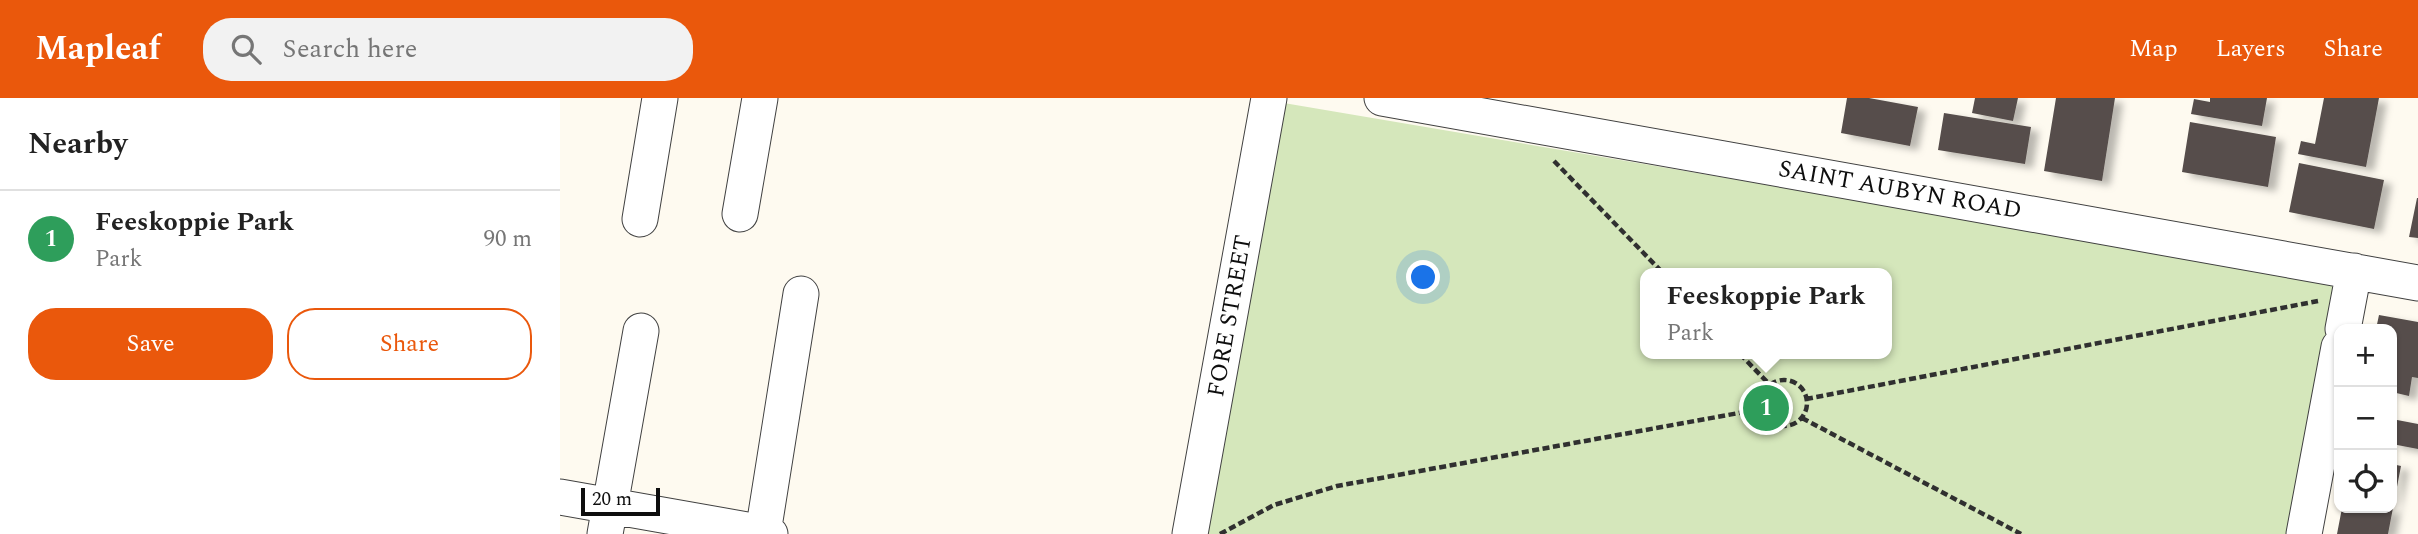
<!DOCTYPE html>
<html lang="en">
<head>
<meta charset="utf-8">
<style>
  :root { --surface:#fff; --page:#f2f2f2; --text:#222; --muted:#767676; --line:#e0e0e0; --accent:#ea580c }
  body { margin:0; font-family:Spectral,serif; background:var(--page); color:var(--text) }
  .controls { position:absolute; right:21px; bottom:21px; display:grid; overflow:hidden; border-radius:14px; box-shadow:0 2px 5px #0004 }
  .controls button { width:63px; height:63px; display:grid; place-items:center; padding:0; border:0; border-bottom:2px solid var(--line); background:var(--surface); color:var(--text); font:35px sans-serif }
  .scale { position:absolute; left:21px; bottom:18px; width:79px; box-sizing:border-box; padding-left:7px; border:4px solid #0e0e0e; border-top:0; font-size:19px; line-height:24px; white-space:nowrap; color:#0e0e0e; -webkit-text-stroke:5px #fff; paint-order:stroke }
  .you { position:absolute; left:864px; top:180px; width:24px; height:24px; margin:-18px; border:5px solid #fff; border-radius:50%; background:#1a73e8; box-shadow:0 0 0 10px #1a73e833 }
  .badge { display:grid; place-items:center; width:46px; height:46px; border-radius:50%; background:var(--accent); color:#fff; font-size:23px; font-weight:700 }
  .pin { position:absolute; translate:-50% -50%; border:4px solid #fff; box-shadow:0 2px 7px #0006 }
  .popup { position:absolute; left:1080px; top:170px; width:252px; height:91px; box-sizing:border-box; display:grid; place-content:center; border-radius:14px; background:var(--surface); filter:drop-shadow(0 2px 5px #0005); font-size:23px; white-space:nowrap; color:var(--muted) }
  .popup b { font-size:26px; color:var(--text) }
  .popup::after { content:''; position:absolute; left:50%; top:100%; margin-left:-14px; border:14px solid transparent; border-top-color:var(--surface) }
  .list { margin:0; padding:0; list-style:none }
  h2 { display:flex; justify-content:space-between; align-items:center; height:91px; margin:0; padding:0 28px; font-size:30px }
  h2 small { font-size:23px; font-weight:400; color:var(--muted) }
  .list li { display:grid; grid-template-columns:46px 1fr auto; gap:21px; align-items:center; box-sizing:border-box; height:98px; padding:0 28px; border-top:2px solid var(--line) }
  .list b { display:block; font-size:26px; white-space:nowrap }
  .list p { margin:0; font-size:23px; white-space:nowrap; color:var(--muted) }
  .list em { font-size:23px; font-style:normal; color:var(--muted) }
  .actions { display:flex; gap:14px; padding:21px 28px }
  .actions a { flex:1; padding:16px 0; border:2px solid var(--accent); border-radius:28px; text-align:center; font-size:24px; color:var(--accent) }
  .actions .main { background:var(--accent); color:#fff }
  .icon { flex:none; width:38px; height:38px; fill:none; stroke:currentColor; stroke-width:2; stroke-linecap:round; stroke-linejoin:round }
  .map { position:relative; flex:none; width:1858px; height:436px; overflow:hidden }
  header { display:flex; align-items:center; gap:42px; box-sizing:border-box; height:98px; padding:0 35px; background:var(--accent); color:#fff }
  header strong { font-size:33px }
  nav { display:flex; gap:38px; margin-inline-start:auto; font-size:24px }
  .search { width:490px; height:63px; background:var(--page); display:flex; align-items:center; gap:18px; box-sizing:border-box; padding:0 24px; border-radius:28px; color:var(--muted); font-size:26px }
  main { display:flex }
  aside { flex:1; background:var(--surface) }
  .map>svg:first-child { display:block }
  .green { fill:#d5e7bb; fill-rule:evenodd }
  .building { fill:#564e4b; filter:url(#shadow) }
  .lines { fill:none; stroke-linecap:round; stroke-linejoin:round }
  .minor-casing { stroke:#414141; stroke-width:37 }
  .path { stroke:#303030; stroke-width:4.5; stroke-dasharray:7 3.5; stroke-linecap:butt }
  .minor { stroke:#fff; stroke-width:35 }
  .labels { text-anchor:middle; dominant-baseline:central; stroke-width:7; stroke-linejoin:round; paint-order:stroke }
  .street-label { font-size:24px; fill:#0e0e0e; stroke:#fff }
</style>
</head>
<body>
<header>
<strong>Mapleaf</strong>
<div class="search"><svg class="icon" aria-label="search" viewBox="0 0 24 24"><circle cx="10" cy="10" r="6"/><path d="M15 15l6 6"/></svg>Search here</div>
<nav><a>Map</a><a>Layers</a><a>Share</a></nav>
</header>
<main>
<aside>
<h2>Nearby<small></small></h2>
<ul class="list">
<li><span class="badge" style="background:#2e9e5b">1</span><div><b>Feeskoppie Park</b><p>Park</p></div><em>90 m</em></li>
</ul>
<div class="actions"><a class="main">Save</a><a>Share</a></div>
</aside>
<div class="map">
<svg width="1858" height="436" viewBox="0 0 1858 436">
  <defs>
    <filter id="shadow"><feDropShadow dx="8" dy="4.5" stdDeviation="3.5" flood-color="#0004"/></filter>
  </defs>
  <rect width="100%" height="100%" fill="#fefaf0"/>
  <!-- green -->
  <path class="green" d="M712,3L1780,184L1734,436H632ZM1085,175H1327V256H1085Z"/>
  <!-- building -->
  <path class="building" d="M1287,0H1309L1358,9L1350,48L1281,35Z
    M1415,0H1458L1453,23L1412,15Z
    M1496,0H1555L1542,83L1484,73Z
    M1650,0H1707L1702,28L1631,16L1634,1L1650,4Z
    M1764,0H1819L1806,69L1738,56L1741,43L1755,46Z
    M1384,15L1471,29L1465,66L1378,52Z
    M1630,24L1716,39L1708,89L1622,74Z
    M1739,65L1824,82L1814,131L1729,114Z
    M1857,100H1858V140L1849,139Z
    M1819,217L1858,224V280L1852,279L1849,298L1832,294V231H1816Z
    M1832,321L1858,326V351L1832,346Z
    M1832,366L1841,368L1828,436H1777L1782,410H1832Z"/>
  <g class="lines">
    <!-- minor casing -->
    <g class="minor-casing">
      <path id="minor" d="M822,0L1858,185
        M180,116L200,0
        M80,121L100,0
        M1783,231L1794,173
        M0,399L210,436
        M203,435L241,196
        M45,436L81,233
        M630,436L709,0
        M1744,436L1779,249"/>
    </g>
    <!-- path -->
    <path class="path" d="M994,63L1103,175
      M1180,256L1210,287
      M1201 305a23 23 0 1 1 46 0a23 23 0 1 1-46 0Z
      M1246,301L1758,203
      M1242,320L1461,436
      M660,436L714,407L777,388L1201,311"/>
    <!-- minor -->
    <use href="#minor" class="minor"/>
  </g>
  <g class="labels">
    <!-- street labels -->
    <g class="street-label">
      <text transform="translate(1340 92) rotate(10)">SAINT AUBYN ROAD</text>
      <text transform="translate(670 218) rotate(-80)">FORE STREET</text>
    </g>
  </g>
</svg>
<div class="controls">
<button>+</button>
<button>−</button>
<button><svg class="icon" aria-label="locate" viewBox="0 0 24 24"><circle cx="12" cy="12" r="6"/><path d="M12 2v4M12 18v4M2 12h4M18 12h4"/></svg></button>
</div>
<div class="scale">20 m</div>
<div class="you"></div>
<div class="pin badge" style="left:1206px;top:310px;background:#2e9e5b">1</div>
<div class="popup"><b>Feeskoppie Park</b>Park</div>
</div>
</main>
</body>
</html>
